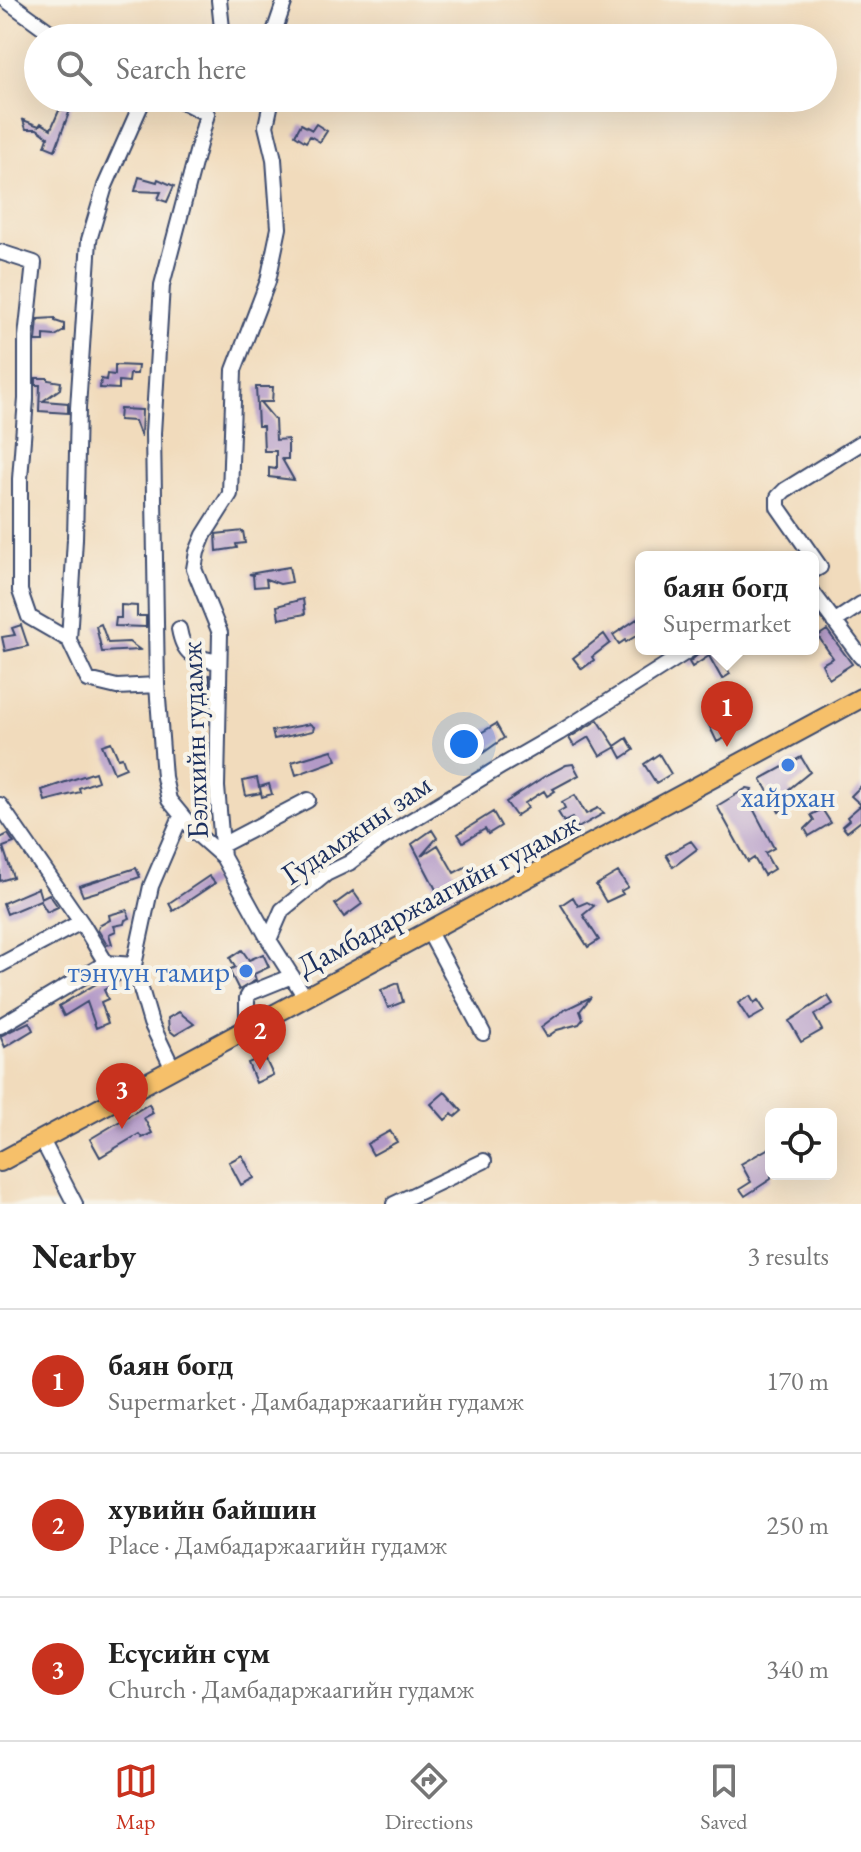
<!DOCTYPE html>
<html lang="en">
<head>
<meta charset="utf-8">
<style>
  :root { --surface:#fff; --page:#f6f6f6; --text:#222; --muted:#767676; --line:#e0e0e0; --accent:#c8321e }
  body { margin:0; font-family:"EB Garamond",serif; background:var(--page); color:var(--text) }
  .controls { position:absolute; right:24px; bottom:24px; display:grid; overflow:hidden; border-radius:12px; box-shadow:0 8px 32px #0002 }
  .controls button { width:72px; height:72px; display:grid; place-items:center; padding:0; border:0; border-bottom:2px solid var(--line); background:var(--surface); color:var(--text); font:40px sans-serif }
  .you { position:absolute; left:464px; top:744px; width:28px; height:28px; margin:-20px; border:6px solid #fff; border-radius:50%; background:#1a73e8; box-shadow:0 0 0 12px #1a73e833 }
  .badge { display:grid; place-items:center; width:52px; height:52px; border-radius:50%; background:var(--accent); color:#fff; font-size:26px; font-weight:700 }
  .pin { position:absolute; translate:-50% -66px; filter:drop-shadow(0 2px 4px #0008) }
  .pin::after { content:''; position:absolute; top:42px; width:28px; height:24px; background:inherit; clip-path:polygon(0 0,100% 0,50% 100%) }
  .popup { position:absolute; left:635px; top:551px; width:184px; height:104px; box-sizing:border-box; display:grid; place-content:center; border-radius:12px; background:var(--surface); filter:drop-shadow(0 2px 6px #0005); font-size:26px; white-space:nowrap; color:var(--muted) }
  .popup b { font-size:30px; color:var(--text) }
  .popup::after { content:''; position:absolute; left:50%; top:100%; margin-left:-16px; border:16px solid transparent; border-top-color:var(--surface) }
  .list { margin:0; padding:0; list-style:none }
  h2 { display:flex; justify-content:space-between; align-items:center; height:104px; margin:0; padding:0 32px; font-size:34px }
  h2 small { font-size:26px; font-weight:400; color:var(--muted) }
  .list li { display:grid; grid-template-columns:52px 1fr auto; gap:24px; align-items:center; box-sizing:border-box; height:144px; padding:0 32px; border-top:2px solid var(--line) }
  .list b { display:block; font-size:30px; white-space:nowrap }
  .list p { margin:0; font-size:26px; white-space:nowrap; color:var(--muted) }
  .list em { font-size:26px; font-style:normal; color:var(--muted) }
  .icon { flex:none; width:44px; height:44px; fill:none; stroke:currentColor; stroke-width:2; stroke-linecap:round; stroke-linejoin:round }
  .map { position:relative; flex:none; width:861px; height:1204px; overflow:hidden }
  .search { position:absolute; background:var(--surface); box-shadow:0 8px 32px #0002; left:24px; right:24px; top:24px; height:88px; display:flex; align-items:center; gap:20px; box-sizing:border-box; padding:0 28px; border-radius:44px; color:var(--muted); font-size:30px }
  .sheet { height:536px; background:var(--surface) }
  nav { display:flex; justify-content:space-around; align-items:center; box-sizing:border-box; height:112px; border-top:2px solid var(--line); background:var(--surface); font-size:22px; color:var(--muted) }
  nav a { display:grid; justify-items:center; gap:4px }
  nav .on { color:var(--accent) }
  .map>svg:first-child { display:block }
  .building { fill:#b39ac7 }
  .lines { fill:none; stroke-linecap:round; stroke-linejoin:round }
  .minor-casing { stroke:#3b496c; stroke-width:18 }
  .major-casing { stroke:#3b496c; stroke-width:22 }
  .minor { stroke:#fff; stroke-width:14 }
  .major { stroke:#f6c06b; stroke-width:18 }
  .shop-dot { fill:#3f7fe0; stroke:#f7f3e8; stroke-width:3 }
  .labels { text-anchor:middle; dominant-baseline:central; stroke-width:8; stroke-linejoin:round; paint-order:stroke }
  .street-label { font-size:30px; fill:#1b2f5e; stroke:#f7f3e8 }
  .shop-label { font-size:30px; fill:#366cbe; stroke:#f7f3e8 }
</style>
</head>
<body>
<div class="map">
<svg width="861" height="1204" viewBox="0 0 861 1204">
  <rect width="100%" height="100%" fill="#f7f3e8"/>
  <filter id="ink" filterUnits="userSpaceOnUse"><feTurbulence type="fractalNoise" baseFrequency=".0125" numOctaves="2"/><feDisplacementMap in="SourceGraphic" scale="16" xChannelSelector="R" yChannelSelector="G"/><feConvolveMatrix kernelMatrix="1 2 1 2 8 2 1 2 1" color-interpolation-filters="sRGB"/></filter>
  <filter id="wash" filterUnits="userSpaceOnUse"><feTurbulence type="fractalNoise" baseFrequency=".006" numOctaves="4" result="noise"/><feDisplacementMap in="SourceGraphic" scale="32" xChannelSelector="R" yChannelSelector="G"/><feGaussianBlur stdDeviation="1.8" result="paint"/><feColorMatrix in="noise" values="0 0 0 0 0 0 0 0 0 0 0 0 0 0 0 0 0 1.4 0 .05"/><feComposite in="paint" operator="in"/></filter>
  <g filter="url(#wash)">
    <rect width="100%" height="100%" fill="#f1dbbc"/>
    <g id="blocks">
      <!-- building -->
      <path class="building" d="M64,99L73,102L55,150L45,146L48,137L37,129H26L23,120L39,126L41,123L51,129Z
        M301,124L312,130L316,124L327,131L320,142L310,136L306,142L295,135Z
        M139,177L157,182L158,179L174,186L167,202L158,199L161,192L135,191Z
        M55,318V321L64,324V331L55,336L44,335V341H36L38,319Z
        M115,365L138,366L137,374H130L129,382L119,381V389L100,388L101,379L106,380L107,374L115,375Z
        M36,378H48V380L61,382L60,389L43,401L68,403V413L39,411L40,385H36Z
        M256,387H273L272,402H260L275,420L276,440L288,439V459H282L294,480L269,477V468L276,469V451H264L263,426H258Z
        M120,409L142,410L141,437L135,421L119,420Z
        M243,531L245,543L236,544L237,548L217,551L216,534Z
        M289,567L292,582L280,584L266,579L267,586L254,587L253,575L249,574Z
        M303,599L305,614L279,619L277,606Z
        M121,605L137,606V616H146V627L115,626L116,618H121Z
        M637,619L641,626V633L626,642L625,640L619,644L613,635Z
        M101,624L108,643L129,642L140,650L102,652L96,626Z
        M21,625L28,646L5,651L2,637L15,635L12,628Z
        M827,630L852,664L829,679L822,664L833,658L818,636Z
        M604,634L610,643L592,657L594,660L582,669L573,658Z
        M701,649H720L717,651L730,674L722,679L709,656L692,667L689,662L699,654Z
        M203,675H209L208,713H197Z
        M721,714L731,735L717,742L707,721Z
        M598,720L615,746L627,738L634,750L622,758L616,747L600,756L589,737L574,746L569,738Z
        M310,724L314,727L313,731L274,739L272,731Z
        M496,724L504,738L483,753L474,737Z
        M111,742L118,758L122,757L126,768L114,773L102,745Z
        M332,750L337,760L296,775L292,762Z
        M659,754L671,774L656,783L644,764Z
        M801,757L810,772L789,789L796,802L779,812L761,779Z
        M573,764L579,775L553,789L555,791L547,796L544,791L525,803L528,808L516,816L506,802L545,776L566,765Z
        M95,772L98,781L79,788L80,792L45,801L42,790Z
        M257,778L259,787L269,784L272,794L262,797L260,788L261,793L246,796L243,781Z
        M861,786V821L847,832L842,826L849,820L847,817L861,805L851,796Z
        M747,788L752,789L748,799L774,848L765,853L774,869L764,875L754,858L748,862L717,806Z
        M575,795L586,814L598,808L604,813L578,828L572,818L564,822L558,812L565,808L562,802Z
        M822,809L831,823L809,836L805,829L814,820L811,815Z
        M493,812L501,826L488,834L485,829L463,842L458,834Z
        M432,830L437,838L421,856L438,845L454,873L467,866L475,881L442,901L412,844Z
        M8,834L14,843L3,847L13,877L0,881V838Z
        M691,841L697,849L673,867L666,855Z
        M136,868L140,877L103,890L83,896L79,886Z
        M618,872L628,887L621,891L623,894L606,902L596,885Z
        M209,876L215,883L173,911L169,903Z
        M38,888L41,898L49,894L58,907L47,912L40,900L7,914L3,903Z
        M353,891L362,904L344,917L335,904Z
        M573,897L578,906L587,902L594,906L583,915L599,940L588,947L561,905Z
        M127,910L130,918L125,920L124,924L114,926L116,931L109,934L112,944L107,945L98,930L99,926L110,920L109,915Z
        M242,950L249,960L263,954L269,967L254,974L256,980L239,990L229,970L235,967L230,958Z
        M108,973L122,974L124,978L104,990L108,999L101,1002L108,1023L96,1028L87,1002L64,1016L59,1006L106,978L104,976Z
        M398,983L403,1002L388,1008L381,990Z
        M750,996L754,1003L758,1000L765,1011L749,1020L738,1003Z
        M828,996L833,1004L814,1015L822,1030L801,1042L789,1021Z
        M591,997L580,1011L583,1019L579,1024L557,1030L547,1037L541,1027L564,1010Z
        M179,1012L194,1024L175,1035L169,1030L168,1018Z
        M29,1022L33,1030L5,1047L0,1036Z
        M264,1056L273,1075L256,1083L248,1063Z
        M445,1092L462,1111L455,1117L452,1114L445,1120L431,1104Z
        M149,1104L153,1113L144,1118L152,1133L142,1138L139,1134L100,1157L90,1139Z
        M390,1131L397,1142L373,1155L367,1144Z
        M771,1147V1179L745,1196L740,1189L751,1182L741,1164Z
        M242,1155L254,1178L241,1185L229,1162Z"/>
    </g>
  </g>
  <g filter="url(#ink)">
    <use href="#blocks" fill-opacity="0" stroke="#3b496c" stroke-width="2"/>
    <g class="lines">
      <!-- minor casing -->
      <g class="minor-casing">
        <path id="minor" d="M6,0L58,38
          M219,0L223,38
          M272,38L285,0
          M144,98L105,186L89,240L78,408L75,539L69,640L88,680L117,687L157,685
          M176,98L207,114L162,285L153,433L157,685L164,777L169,800L197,834L223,857
          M272,98L266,126L274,159L279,228L268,281L234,370L230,494L204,535L197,552L194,569L220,633L217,787L223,857L269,940L305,997
          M0,252L34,263L26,337V399L20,479V591L29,617L69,640
          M813,557L778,507V497L785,490L861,443
          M813,557L820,567L813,571
          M813,593L861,657
          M834,622L861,604
          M179,629C184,657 194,657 219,662
          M0,805L83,925L106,963L134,965L151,1023L173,1069
          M224,844L308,800
          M428,930L483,1033
          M269,940L282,910L326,874L349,863L382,838L500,767L559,733L691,649
          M0,965L81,922
          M134,965L151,886L181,816
          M0,1026L106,963
          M247,1029V998L250,993L292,976
          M42,1140L75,1204
          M394,1204L484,1161"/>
      </g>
      <!-- major casing -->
      <g class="major-casing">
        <path id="major" d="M0,1162L861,698"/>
      </g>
      <!-- minor -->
      <use href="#minor" class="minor"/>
      <!-- major -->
      <use href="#major" class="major"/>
    </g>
  </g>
  <!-- markers -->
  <g class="shop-dot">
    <circle cx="788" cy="765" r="8"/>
    <circle cx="246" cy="971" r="8"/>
  </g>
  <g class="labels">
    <!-- street labels -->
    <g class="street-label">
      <text transform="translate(194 740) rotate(-92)">Бэлхийн гудамж</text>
      <text transform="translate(356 829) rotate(-34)">Гудамжны зам</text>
      <text transform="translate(438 894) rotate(-28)">Дамбадаржаагийн гудамж</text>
    </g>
    <!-- shop labels -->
    <g class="shop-label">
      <text x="788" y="796">хайрхан</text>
      <text x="230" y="971" text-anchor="end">тэнүүн тамир</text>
    </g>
  </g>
</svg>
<div class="controls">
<button><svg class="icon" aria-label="locate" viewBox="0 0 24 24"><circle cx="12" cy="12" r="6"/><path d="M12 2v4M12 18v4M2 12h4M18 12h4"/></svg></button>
</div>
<div class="you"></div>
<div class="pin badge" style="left:727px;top:747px">1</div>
<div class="popup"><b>баян богд</b>Supermarket</div>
<div class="pin badge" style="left:260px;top:1070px">2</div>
<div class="pin badge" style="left:122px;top:1129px">3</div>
<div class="search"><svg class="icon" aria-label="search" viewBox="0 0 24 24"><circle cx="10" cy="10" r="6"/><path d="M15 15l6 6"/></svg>Search here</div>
</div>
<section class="sheet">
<h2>Nearby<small>3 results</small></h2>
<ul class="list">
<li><span class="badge">1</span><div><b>баян богд</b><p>Supermarket · Дамбадаржаагийн гудамж</p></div><em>170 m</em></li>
<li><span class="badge">2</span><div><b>хувийн байшин</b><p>Place · Дамбадаржаагийн гудамж</p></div><em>250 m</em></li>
<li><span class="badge">3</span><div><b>Есүсийн сүм</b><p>Church · Дамбадаржаагийн гудамж</p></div><em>340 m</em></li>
</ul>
</section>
<nav>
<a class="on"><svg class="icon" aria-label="map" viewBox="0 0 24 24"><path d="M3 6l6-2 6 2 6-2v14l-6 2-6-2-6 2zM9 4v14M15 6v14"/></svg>Map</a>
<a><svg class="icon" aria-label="directions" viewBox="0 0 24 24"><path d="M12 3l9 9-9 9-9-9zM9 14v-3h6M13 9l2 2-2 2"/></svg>Directions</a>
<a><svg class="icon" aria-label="saved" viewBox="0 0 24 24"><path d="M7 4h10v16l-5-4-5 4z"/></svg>Saved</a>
</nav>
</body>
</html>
